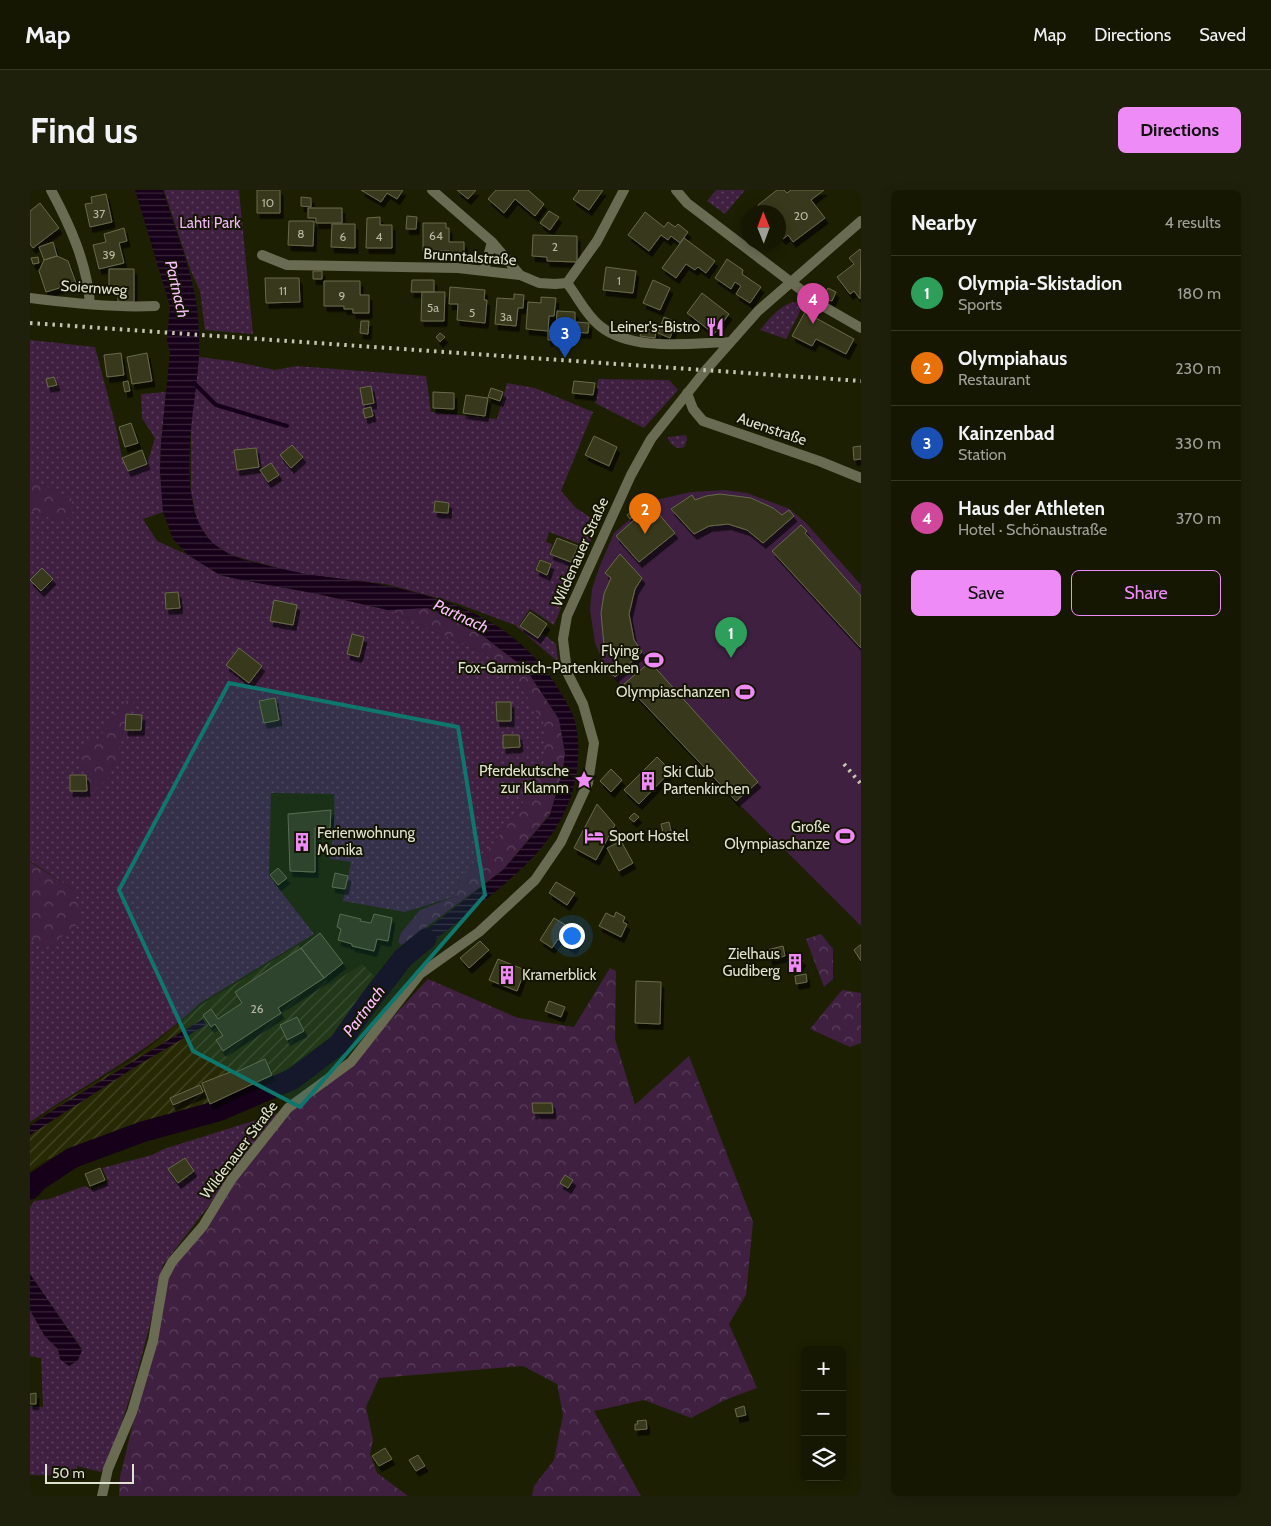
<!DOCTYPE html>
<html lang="en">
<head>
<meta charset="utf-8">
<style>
  :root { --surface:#161702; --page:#1f200c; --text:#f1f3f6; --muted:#9e9f99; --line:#353624; --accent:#ef8bf7 }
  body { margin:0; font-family:Cabin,sans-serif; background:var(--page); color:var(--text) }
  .controls { position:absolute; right:15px; bottom:15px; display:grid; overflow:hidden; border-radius:8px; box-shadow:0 2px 12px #0003 }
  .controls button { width:45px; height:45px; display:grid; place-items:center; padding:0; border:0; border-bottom:1px solid var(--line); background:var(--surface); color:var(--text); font:25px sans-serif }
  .compass { position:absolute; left:711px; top:15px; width:45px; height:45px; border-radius:50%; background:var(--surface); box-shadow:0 2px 12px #0003; rotate:359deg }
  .scale { position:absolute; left:15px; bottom:12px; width:89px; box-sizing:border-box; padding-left:5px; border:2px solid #e0e2d0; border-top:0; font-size:14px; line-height:18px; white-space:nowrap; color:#e0e2d0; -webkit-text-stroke:4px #141500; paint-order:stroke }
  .you { position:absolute; left:541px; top:745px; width:18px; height:18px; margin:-12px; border:4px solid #fff; border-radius:50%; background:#1a73e8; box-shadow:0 0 0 8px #1a73e833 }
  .badge { display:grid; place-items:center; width:32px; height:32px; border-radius:50%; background:var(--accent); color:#fff; font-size:16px; font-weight:700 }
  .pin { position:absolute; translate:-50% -41px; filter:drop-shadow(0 1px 2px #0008) }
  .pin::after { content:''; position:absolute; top:26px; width:18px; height:15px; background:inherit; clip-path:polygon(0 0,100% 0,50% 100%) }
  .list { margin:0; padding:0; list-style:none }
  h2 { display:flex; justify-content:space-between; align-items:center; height:65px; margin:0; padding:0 20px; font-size:21px }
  h2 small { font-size:16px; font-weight:400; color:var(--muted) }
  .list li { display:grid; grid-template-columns:32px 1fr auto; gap:15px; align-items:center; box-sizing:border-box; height:75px; padding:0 20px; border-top:1px solid var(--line) }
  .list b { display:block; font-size:19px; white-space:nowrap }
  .list p { margin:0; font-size:16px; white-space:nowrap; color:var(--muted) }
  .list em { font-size:16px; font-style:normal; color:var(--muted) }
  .actions { display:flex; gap:10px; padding:15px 20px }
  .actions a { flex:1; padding:11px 0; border:1px solid var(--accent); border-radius:8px; text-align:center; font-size:18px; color:var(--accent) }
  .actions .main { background:var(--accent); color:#111 }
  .icon { flex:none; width:28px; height:28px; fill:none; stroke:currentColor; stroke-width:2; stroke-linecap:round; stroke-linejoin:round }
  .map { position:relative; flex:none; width:831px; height:1306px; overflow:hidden; border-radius:8px }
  header { display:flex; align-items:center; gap:30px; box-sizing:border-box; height:70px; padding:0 25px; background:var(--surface); border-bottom:1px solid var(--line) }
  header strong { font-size:24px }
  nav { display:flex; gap:28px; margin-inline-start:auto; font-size:18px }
  .intro { display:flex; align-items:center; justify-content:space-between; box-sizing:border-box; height:120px; padding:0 30px }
  h1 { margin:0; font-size:35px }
  .button { padding:12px 22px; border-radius:8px; background:var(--accent); color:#111; font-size:18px; font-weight:700 }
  main { display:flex; gap:30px; padding:0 30px }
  aside { flex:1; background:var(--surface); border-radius:8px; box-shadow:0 2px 12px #0003 }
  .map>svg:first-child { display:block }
  .industrial { fill:url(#industrial-furrows) }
  .grass { fill:url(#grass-dots); fill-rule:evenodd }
  .forest { fill:url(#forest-crowns) }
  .pitch { fill:#3f2041 }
  .water { fill:url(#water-rules) }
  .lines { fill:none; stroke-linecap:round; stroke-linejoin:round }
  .stream { stroke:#160019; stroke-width:4 }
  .river { stroke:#160019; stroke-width:21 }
  .building { fill:#37381a; stroke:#686a4a; filter:url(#shadow) }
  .minor { stroke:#696b53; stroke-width:10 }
  .rail { stroke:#c3c5b1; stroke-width:4; stroke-dasharray:2.5 5; stroke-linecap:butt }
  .marked { fill:#0f766e; fill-opacity:0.2; stroke:#0f766e; stroke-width:4; stroke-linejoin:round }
  .labels { text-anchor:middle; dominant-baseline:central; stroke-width:4; stroke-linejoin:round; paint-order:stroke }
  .number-label { font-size:12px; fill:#b6b8a2 }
  .park-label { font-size:15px; fill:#f3b7f7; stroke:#141500 }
  .street-label { font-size:15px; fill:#e0e2d0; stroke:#141500 }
  .poi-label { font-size:15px; fill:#e0e2d0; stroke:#141500; text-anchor:end }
  .water-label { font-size:16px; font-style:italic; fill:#fbbeff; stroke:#141500 }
</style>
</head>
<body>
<header>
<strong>Map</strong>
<nav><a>Map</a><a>Directions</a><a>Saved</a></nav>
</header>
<div class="intro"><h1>Find us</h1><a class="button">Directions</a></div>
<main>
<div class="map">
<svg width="831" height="1306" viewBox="0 0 831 1306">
  <defs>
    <pattern id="industrial-furrows" width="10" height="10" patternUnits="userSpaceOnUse" patternTransform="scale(1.25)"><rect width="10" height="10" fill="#272804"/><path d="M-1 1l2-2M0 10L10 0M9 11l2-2" fill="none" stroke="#464728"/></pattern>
    <pattern id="grass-dots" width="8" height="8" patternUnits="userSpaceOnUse" patternTransform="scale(1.25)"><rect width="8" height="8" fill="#3f2041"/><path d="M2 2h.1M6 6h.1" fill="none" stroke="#5a405b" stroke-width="1.8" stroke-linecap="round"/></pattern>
    <pattern id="forest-crowns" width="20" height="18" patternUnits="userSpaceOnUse" patternTransform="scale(1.25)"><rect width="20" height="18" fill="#3f2041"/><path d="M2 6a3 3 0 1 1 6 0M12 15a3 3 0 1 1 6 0" fill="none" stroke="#5a405b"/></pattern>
    <pattern id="water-rules" width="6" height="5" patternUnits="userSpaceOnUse" patternTransform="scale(1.25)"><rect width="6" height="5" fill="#160019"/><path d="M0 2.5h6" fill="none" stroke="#382539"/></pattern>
    <filter id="shadow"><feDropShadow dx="3" dy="5.5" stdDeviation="0" flood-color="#0009"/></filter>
  </defs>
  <rect width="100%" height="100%" fill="#1d1f02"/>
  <!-- industrial -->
  <path class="industrial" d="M268,755L300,795L332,774L344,786L304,845L242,889L180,916L16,970L0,981V947L20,920L110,865L171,815Z"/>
  <!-- grass -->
  <path class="grass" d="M134,0H209L223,144L175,140L170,101L160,79Z
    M686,0H715L695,24L677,11Z
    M768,112L774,114L756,149L730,140C740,128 752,112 768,112Z
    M0,150L65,157L86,237L92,268L98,281L117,274L125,248L112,228L111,204L136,202L131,253L130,280L133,322L113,329L127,351L158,365L190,385L207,389L288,404L358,420L457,465L487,490L514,533V573L489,620L461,656L429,687L426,706L375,722L313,711L321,672L300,669C304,647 305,626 304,604L241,603L239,686L284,744L170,813C120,861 57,893 0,932V750L17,758L44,700L0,671V320L23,329L27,301L0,291Z
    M169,167L201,171L245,180L267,176L396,186L401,222L467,229L477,193L505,198L563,222L531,301L546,318L569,333L558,357L519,342L516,352L522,354L519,364L542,373L545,366L551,370L524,435L500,419L489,435L508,448L512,443L526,454L528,472L485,435L426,413L356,394L270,384L201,365L182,353L167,332L161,301V227ZM509,369L521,373L517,385L505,381Z
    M568,189L639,190L648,200L614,238L565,213Z
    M656,245L657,250L654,257C646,260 642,255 638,249V247Z
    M251,922L133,1075L121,1131L105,1191L83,1261L71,1282L47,1276L46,1286L0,1285V1216L13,1217L11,1168L0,1166V1120L14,1145L28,1159L30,1169L39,1176L48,1170L52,1159L0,1084V1017L4,1011L19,1009L55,996L62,1000L79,992L72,978L122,965L134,959ZM155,968L164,982L147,993L138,979Z"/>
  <!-- forest -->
  <path class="forest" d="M0,291L27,301L42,309L43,328L23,329L0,320Z
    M398,417L452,445L496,479L529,529L535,563L533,580L520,624L473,680L372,755L368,752L371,743L390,720L426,706L429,687L461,656L489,620L514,573V534L487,490L457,465L358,420Z
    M103,503V514L96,524L95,540L91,548L89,568L78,588L63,603L57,601L56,585L50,576V557L59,548L70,551L75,534Z
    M0,672L44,700L52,731L17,758L0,750Z
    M791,744L803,759V789L794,797L776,749Z
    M580,778L586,781L585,849L605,915L659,866L723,1032L716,1105L699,1134L727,1198L695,1210L661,1228L614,1210L564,1221L611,1306H502L504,1296L524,1270L533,1225L527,1194L493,1176L349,1188L336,1217L343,1250L340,1264L347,1283L378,1306H89L90,1287L123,1151L134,1087L258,918L321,872L398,789L488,828L544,837Z
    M812,800L831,803V853L820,857L780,839Z"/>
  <!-- pitch -->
  <path class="pitch" d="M695,300L717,303L760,319L777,334L831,395V736L706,611L620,520L578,483L565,453L560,420L562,399L569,378L584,343L621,311L661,302Z"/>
  <!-- water -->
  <path class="water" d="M105,0H133C144,36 159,73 166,111C170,134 170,165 167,188C162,233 146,319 183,353C200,369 227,373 249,378C285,388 322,388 358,396C441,414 501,441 541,521C548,535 549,554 548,569C544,638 496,678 445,718C424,735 402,752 380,769L365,764L473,680L520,625L533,580L535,563L529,529L496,479L452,445L398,418L358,420L288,404L207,389L190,385L158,365L143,349L133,322L130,280L131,253L140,162L137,150L140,116Z
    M173,829L176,835L105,877L0,945V936L20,922Z
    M0,1084L52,1160L48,1170L39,1176L30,1169L28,1159L14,1145L0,1120Z"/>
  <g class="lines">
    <!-- stream -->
    <path class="stream" d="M164,193L186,215L257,236"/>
    <!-- river -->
    <path class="river" d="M0,999L7,991L42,968L112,942L188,921L263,889L309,854L335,817L373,768L396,749"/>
  </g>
  <!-- building -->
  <path class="building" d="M227,0H250V23H227Z
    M331,0H373L367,9L357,3L351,12Z
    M427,0H446L438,9Z
    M466,0H498L514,14L505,26L485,9L474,23L458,9Z
    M548,0H573L559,20L543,9L549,1Z
    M747,0H754L757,3L761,0H794L781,10L795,28L763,52L758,45L753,49L748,43V22H733L728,15Z
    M76,4L82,32L60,37L55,14L62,13L61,7Z
    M271,7L281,8V17L271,16Z
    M10,13L29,38L3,58L0,54V21Z
    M278,18H312V33H286V28H278Z
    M519,21L529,27L520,40L510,33Z
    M615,22L634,37L638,32L645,37L648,34L658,42L650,53L641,46L638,50L631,45L619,61L598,45Z
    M377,26L387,27L386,39H376Z
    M350,27V35H362V58H336L337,28Z
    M259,31H284L283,56L258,55Z
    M393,33H416V38H419V52H434V65H419V61H393Z
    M302,34H325V58L301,57Z
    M94,38L97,51L89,53L94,73L69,79L63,55L76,52L74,44Z
    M503,45L547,46V72L517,71V67L502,66Z
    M654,48L685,71L676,83L668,77L665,80L656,74L646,88L632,78Z
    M23,52L27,66L14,70L9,57Z
    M830,59L831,61L830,109L824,101L820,104L807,87L824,74L819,68Z
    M27,66L38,71L46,93L16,102L9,81L14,70Z
    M8,67L9,73L3,74L1,68Z
    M697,69L713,80L712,84L731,97L720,113L706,104L711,96L705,92L701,99L685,88Z
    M576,77L606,81L603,103L573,100Z
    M79,79H104V112H88V98H79Z
    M283,81H292V89H283Z
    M235,88H269L270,112L236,113Z
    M382,90H404V102H381Z
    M623,90L640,98L630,120L613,113Z
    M294,91H330V105H339V123H323V119H314V116H294Z
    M420,97L455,100L454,110H457L455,133L427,130L428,114H419Z
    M798,98L806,102L802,111L793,108Z
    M392,102H415L414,131H391Z
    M672,103L699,124L684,144L657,123Z
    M484,104L494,105L493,118H488L486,136L465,134L467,108L484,109Z
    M511,107L526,108L524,126H519L518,141L496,139L498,112L511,113Z
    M527,121L545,122V132L559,133L558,143L542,142V146L527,145V150H518V141H526Z
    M775,122L824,149L816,164L786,149L782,156L762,146Z
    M634,127L646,132L640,148L628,143Z
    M331,131H339L338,144L330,143Z
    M612,138L626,141L625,148L610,146Z
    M410,143L415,147L410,152L406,147Z
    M91,163L94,185L77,187L74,165Z
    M117,163L122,191L102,194L97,167Z
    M24,187L27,195L18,197L16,189Z
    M98,191L100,201L95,202L93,192Z
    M544,191L565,193L563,205L542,203Z
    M341,196L344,213L333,215L330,198Z
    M461,198L473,202L470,211L458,207Z
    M403,202L424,203V219L403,218Z
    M436,205L458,208L455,226L433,223Z
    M341,217L343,226L335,228L333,219Z
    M101,233L108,253L95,257L89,237Z
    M564,246L587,257L579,276L555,265Z
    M262,255L273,267L261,278L250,265Z
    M831,256V269L824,270L823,257Z
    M226,258L229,277L207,280L204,260Z
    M112,260L117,274L98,281L92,268Z
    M241,273L249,285L238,292L230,280Z
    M690,304L721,308L743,318L752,325L759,320L764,326L733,353L717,340L698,334L679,336L664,344L641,319L662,305L665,310L676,306Z
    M405,311L419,313L418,323L404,322Z
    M621,315L645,343L609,372L586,346Z
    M603,320L606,324L600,329L597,325Z
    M771,335L777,341L775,343L831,406V458L742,361Z
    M527,348L548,356L541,372L520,364Z
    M590,364L612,388L605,399L599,424L604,450L612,462L585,487L580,481L587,475L574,455L571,423L574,404L581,388L575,383Z
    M510,370L521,374L517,385L506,380Z
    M12,378L23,389L11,401L0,390Z
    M148,402L150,418L136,419L135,403Z
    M244,410L267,415L263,435L240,431Z
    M500,422L517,434L508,448L490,436Z
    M322,444L334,447L329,467L317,464Z
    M209,458L232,476L219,493L196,475Z
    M620,472L728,592L706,611L601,500L600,501L594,494Z
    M245,508L249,530L234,533L229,511Z
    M466,512H481V531H467Z
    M96,524L112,525L111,540H95Z
    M473,545H489L490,557L473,558Z
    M627,567L641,581L609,614L594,600Z
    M581,579L592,590L581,602L570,591Z
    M40,585H56L57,601H40Z
    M567,614L585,635L566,670L544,658Z
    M301,620L300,638H285V682L260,681L258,624Z
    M604,623L609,627L604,632L599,628Z
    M639,632L642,645L634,647L631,634Z
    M591,651L603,673L589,681L577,658Z
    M248,678L257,688L248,695L240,685Z
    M305,683L318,686L315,699L302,697Z
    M526,692L545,703L537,715L519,703Z
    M586,722L595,727L593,732L597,734L591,747L569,736L576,723L584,727Z
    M310,724L331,729L330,731L341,733L344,724L362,728L358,751L347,749L344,761L322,756V754L308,750L311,739L307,737Z
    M524,728L552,745L543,759L528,749L522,758L510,750Z
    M290,743L313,773L294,788L271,758Z
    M450,751L459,760L439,778L430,768Z
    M830,755H831V771L824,760Z
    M753,756L755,766L740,770L737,760Z
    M271,758L294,788L248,818L251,823L193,861L186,850L193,846L185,834L181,837L173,825L181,819L188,829L212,813L205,802Z
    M759,766H766L773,770L769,776L762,779L758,773Z
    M468,769L495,780L487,801L459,790Z
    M776,784L777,792L766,794L765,786Z
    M606,791L631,792L630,834L605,833Z
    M519,811L535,817L531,827L515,821Z
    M267,827L274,841L257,850L250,835Z
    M235,869L242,885L180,914L172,893L203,881L204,883Z
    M170,895L173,902L143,915L140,908Z
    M502,913H522L523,923H503Z
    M155,968L164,981L148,993L138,979Z
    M70,978L75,990L60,996L55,984Z
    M535,985L543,990L538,998L530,993Z
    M6,1203V1214H0V1204Z
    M714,1216L716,1225L707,1227L705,1219Z
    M616,1230L617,1239L605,1240V1234H608L607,1231Z
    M355,1258L362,1269L349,1276L342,1266Z
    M388,1265L395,1276L386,1281L379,1270Z"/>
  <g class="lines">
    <!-- minor -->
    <path class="minor" d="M21,0C40,35 57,73 60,114
      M402,0L462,52L490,85
      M646,0L657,13L791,115L831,138
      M232,65L257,75L428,78L490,85L509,93L525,94L537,93L567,51L594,0
      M454,81L462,52
      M537,93C548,107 555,124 570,136C602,162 661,153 700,152
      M0,108C41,113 84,118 125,116
      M657,203L663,219L673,231L789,271L831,288
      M72,1306L78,1279L102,1222L123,1151L134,1087L142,1072L173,1036L201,990L258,918L321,872L390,784L449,742L505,690L531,652L558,593L564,553L553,514L537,482L533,449L537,426L601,285L621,249L675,181L728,121L831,31"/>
    <!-- rail -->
    <path class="rail" d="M0,133L831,191
      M814,574L831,594"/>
  </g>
  <!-- marked area -->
  <path class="marked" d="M199,493L428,537L455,705L270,917L163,861L89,700Z"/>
  <!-- icons -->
  <defs>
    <g id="restaurant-bare" transform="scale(1.5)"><path d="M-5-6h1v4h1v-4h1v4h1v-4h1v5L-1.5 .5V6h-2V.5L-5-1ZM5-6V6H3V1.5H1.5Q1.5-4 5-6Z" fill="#ef8bf7" stroke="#141500" stroke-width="2.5" paint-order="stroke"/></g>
    <g id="stadium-bare" transform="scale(1.5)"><path d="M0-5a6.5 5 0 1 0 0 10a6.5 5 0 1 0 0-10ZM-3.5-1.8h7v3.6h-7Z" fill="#ef8bf7" stroke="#141500" stroke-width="2.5" paint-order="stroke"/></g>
    <g id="sight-bare" transform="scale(1.5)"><path d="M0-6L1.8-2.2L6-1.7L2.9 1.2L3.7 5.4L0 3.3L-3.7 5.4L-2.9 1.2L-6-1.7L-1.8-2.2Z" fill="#ef8bf7" stroke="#141500" stroke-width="2.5" paint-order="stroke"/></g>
    <g id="building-bare" transform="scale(1.5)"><path d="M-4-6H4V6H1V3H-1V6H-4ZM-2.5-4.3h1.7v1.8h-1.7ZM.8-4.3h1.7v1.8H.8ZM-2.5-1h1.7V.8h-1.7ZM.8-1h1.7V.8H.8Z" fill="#ef8bf7" stroke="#141500" stroke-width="2.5" paint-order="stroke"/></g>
    <g id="hotel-bare" transform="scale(1.5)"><path d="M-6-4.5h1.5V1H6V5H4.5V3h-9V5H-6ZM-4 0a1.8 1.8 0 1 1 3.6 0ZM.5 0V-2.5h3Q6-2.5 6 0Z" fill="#ef8bf7" stroke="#141500" stroke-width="2.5" paint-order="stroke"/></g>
  </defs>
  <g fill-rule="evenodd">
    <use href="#restaurant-bare" x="685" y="137"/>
    <use href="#stadium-bare" x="624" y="470"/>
    <use href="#stadium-bare" x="715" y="502"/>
    <use href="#sight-bare" x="554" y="590"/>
    <use href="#building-bare" x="618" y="591"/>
    <use href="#hotel-bare" x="564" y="646"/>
    <use href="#stadium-bare" x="815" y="646"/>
    <use href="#building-bare" x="272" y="652"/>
    <use href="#building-bare" x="765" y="773"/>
    <use href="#building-bare" x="477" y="785"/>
  </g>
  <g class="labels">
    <!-- number labels -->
    <g class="number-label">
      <text x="238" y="12">10</text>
      <text x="69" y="23">37</text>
      <text x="771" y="25">20</text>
      <text x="271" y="43">8</text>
      <text x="406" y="45">64</text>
      <text x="313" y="46">6</text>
      <text x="349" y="46">4</text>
      <text x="525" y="56">2</text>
      <text x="79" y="64">39</text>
      <text x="589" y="90">1</text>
      <text x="253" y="100">11</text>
      <text x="312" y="105">9</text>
      <text x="403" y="117">5a</text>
      <text x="442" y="122">5</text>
      <text x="476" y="126">3a</text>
      <text x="227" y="818">26</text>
    </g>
    <!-- park labels -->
    <g class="park-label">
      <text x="180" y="33">Lahti Park</text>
    </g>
    <!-- street labels -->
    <g class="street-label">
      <text transform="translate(440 67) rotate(4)">Brunntalstraße</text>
      <text transform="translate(64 98) rotate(4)">Soiernweg</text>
      <text transform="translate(742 239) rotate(19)">Auenstraße</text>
      <text transform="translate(550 362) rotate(-66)">Wildenauer Straße</text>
      <text transform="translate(209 960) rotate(-53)">Wildenauer Straße</text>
    </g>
    <!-- poi labels -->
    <g class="poi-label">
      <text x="670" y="137">Leiner's-Bistro</text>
      <text x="609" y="461">Flying<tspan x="609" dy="17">Fox-Garmisch-Partenkirchen</tspan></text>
      <text x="700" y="502">Olympiaschanzen</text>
      <text x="539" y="581">Pferdekutsche<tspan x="539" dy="17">zur Klamm</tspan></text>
      <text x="633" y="582" text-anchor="start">Ski Club<tspan x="633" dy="17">Partenkirchen</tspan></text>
      <text x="800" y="637">Große<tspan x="800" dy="17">Olympiaschanze</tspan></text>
      <text x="287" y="643" text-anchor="start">Ferienwohnung<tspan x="287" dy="17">Monika</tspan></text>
      <text x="579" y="646" text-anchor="start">Sport Hostel</text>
      <text x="750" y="764">Zielhaus<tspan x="750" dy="17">Gudiberg</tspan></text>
      <text x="492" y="785" text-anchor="start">Kramerblick</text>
    </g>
    <!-- water labels -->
    <g class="water-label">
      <text transform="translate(147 99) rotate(77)">Partnach</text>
      <text transform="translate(431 426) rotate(25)">Partnach</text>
      <text transform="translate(334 821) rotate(-53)">Partnach</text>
    </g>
  </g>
</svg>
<div class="controls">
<button>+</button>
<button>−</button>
<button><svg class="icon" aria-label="layers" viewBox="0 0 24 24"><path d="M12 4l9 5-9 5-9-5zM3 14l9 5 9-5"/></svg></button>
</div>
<svg class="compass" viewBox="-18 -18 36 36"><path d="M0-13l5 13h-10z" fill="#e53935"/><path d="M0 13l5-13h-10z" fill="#9e9f99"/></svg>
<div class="scale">50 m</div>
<div class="you"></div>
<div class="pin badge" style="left:701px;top:468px;background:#2e9e5b">1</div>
<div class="pin badge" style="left:615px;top:344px;background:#e8710a">2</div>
<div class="pin badge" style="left:535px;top:168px;background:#1a4fb4">3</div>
<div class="pin badge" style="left:783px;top:134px;background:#d1479c">4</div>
</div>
<aside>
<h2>Nearby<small>4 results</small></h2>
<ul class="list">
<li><span class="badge" style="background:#2e9e5b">1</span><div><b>Olympia-Skistadion</b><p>Sports</p></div><em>180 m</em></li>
<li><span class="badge" style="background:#e8710a">2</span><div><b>Olympiahaus</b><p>Restaurant</p></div><em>230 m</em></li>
<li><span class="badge" style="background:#1a4fb4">3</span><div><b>Kainzenbad</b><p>Station</p></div><em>330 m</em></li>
<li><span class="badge" style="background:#d1479c">4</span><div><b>Haus der Athleten</b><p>Hotel · Schönaustraße</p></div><em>370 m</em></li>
</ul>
<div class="actions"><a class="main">Save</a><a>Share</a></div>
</aside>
</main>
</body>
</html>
